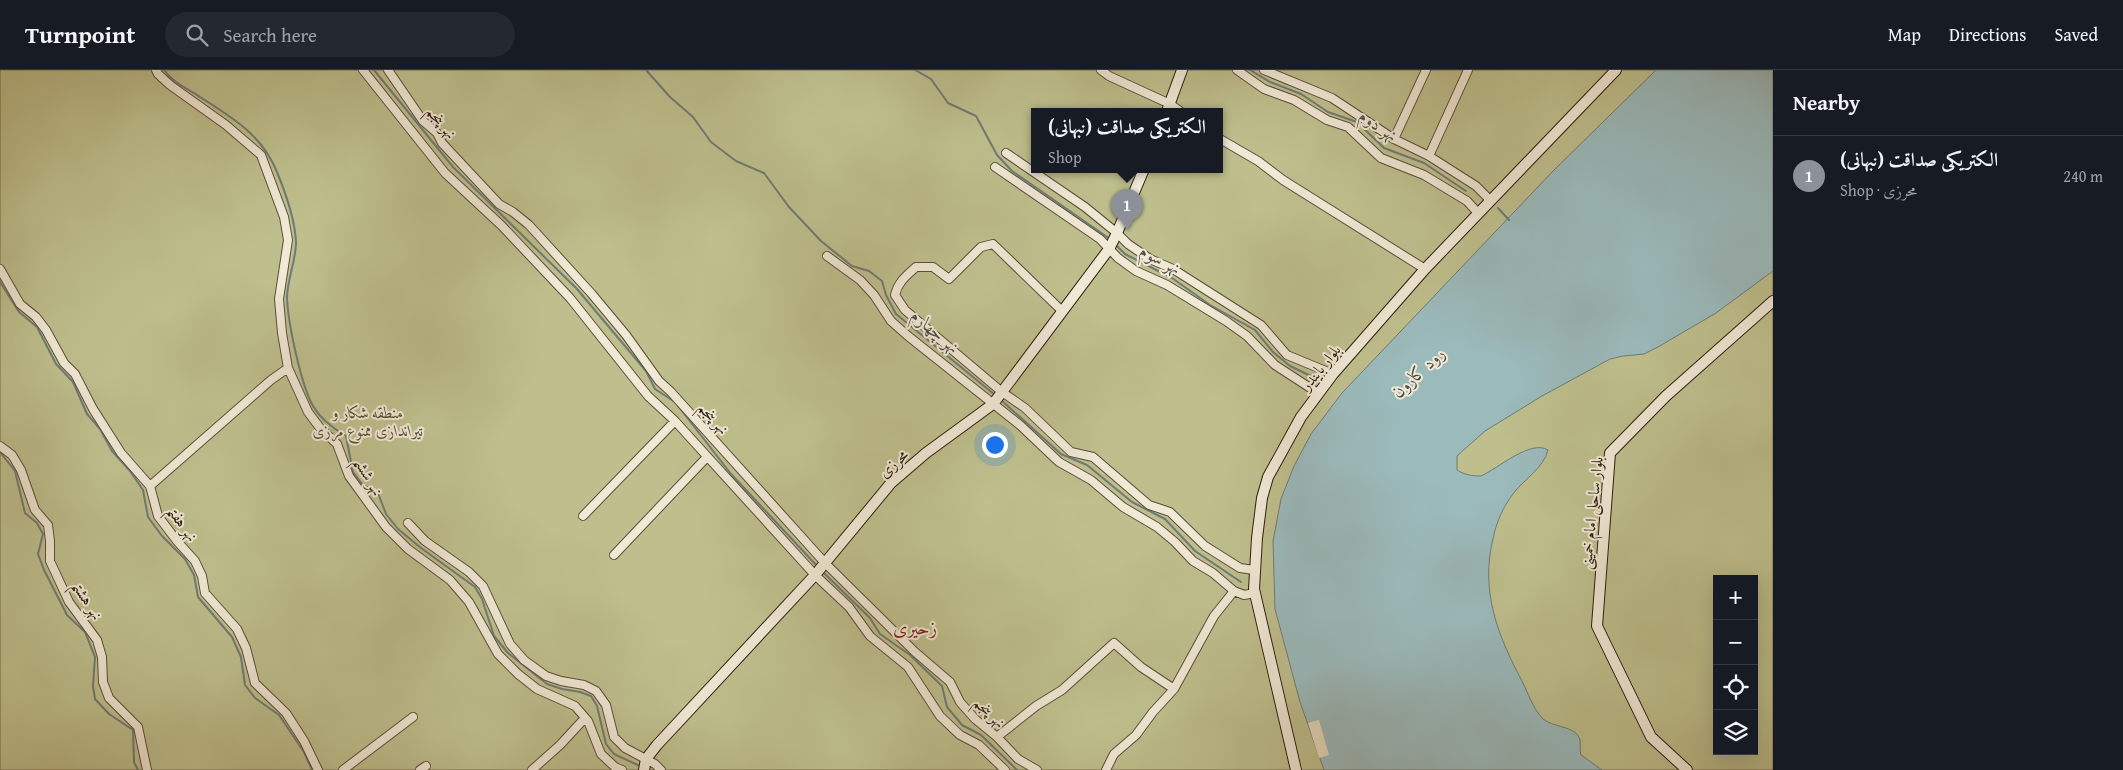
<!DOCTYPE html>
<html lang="en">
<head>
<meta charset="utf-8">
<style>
  :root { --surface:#171b24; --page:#242831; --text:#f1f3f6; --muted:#9ea1a6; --line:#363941; --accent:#8c9099 }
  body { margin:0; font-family:"Gentium Book Plus",Amiri,serif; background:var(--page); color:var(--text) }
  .controls { position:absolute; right:15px; bottom:15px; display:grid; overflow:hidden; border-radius:0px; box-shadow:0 5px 20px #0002 }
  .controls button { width:45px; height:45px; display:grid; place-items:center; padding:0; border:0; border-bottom:1px solid var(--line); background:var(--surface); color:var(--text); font:25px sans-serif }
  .you { position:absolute; left:994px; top:374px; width:18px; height:18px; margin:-12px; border:4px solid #fff; border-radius:50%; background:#1a73e8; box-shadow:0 0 0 8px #1a73e833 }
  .badge { display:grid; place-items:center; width:32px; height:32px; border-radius:50%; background:var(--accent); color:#fff; font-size:16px; font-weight:700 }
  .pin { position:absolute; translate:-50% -41px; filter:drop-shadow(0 1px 2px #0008) }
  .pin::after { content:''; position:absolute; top:26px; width:18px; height:15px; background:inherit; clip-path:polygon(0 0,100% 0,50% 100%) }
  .popup { position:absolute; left:1031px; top:38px; width:192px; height:65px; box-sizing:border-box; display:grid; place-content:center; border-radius:0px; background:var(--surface); filter:drop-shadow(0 1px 4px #0005); font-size:16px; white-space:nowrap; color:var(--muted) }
  .popup b { font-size:19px; color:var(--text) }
  .popup::after { content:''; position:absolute; left:50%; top:100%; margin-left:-10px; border:10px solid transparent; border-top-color:var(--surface) }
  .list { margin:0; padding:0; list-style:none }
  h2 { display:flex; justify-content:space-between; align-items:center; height:65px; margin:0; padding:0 20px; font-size:21px }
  h2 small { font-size:16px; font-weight:400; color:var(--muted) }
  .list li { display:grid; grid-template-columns:32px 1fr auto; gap:15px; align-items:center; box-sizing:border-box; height:80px; padding:0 20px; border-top:1px solid var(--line) }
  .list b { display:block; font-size:19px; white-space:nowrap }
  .list p { margin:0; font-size:16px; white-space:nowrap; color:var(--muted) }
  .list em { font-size:16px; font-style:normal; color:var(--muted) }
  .icon { flex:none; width:28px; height:28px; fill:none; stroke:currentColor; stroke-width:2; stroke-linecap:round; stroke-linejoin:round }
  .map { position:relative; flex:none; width:1773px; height:700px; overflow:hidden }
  header { display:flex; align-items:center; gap:30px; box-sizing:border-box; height:70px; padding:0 25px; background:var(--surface); border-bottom:1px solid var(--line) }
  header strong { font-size:24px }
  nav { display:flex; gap:28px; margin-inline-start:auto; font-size:18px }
  .search { width:350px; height:45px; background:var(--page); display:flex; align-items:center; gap:12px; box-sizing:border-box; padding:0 18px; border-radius:28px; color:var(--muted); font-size:19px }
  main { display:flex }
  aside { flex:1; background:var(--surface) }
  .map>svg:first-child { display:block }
  .green { fill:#bebf8d; stroke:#766e4e; fill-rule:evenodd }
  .water { fill:#9bbabc; stroke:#6f7b76 }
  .pier { fill:#e8ddc0 }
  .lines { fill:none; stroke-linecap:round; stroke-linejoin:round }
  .stream { stroke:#6f7b76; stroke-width:2 }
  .street-casing { stroke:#5c4c3a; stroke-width:10 }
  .secondary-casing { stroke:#2d1c0e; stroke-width:12 }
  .street { stroke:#f0e9d6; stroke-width:8 }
  .secondary { stroke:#f0e9d6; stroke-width:10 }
  .labels { text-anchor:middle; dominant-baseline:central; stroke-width:4; stroke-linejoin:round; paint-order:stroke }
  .street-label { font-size:16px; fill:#2d1c0e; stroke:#f0e9d6 }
  .park-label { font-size:16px; font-style:italic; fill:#584d34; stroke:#f0e9d6 }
  .water-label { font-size:18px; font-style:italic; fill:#4e4b42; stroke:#f0e9d6 }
  .quarter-label { font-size:19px; fill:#7a1f14; stroke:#f0e9d6 }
</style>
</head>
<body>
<header>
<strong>Turnpoint</strong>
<div class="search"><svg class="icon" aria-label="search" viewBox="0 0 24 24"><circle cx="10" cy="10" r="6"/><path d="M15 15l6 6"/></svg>Search here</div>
<nav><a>Map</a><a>Directions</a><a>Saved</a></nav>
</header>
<main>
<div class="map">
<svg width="1773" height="700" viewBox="0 0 1773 700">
  <rect width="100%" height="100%" fill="#e8ddc0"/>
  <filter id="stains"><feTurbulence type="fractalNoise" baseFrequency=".004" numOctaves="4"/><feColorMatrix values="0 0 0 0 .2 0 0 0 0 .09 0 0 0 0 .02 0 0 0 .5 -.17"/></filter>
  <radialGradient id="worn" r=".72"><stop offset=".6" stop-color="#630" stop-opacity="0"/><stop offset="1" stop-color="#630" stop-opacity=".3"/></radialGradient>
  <!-- green -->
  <path class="green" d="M0,0H1773V700H0ZM1034,41H1220V99H1034ZM1717,509H1754V681H1717Z"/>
  <!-- water -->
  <path class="water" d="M1656,0H1773V201L1716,243L1658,277L1644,284L1623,286L1610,289L1542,326L1485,361L1457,386V400C1465,405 1472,406 1481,406C1497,399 1531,369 1548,380C1544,398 1523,410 1513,424C1503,437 1496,453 1493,469C1480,521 1498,566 1522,611C1528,623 1533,638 1542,648C1552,658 1576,655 1580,670C1581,675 1579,680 1581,685L1602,700H1324L1300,632L1275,539L1273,471L1281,429L1294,396L1311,364L1342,323L1553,101Z"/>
  <!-- pier -->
  <path class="pier" d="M1319,650L1329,685L1319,688L1308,653Z"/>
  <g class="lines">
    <!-- stream -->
    <path class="stream" d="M164,0C173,13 187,18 200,27C233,48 262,65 277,102C286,124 295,149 296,172C296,191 287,210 287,228C288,253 301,315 313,336C320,348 334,359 346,366L353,402L362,414L378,423L386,444L398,459L421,478L475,517L482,529L494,566L508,583L547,614L562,619L580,622L591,626L597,636L606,674L614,684L640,696
      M374,0L453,97L577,219L646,301L655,319L675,332L731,404L818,497
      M646,0L670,27L693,47L711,72L736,91L764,103L789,137L821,171L852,196L869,201L882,211L886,225L896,244L995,325
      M915,0L931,9L948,33L976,46L997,85L1012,101L1110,169
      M1250,0L1270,12L1301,24L1328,42L1357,52L1384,78L1424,93L1466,121
      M1498,138L1509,150
      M1115,174L1125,184L1172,208L1210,235L1255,260L1273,282L1290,296L1319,310
      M0,212L19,242L37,257L56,294L73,312L87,344L100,359L112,381L130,401L143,420L148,447L162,466L185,489L194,505L198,527L232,567L241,587L245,615L255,628L279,645L304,682L312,700
      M1000,329L1061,384L1087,395L1132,432L1165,449L1195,481L1241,512
      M0,382L15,401L25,443L37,453L43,464L38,484L44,500L67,545L85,562L95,587L93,616L95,629L109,644L133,660L134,692L138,700
      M823,502L870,548L880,564L910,585L942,616L947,637L962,655L981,665L1017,700"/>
    <!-- street casing -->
    <g class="street-casing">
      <path id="street" d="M156,0L158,4L170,15L226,55L261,85L284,147L288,170L279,229L282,263L288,298L308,342L320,358L337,374L349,406L386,457L408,479L450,510L469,532L498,584L518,604L537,619L575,636L588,651L601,684L615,697L622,700
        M363,0L445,103L501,155L570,228L648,326L675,351L815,505L849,537L870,566L908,597L940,646L960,665L979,675L1005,700
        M388,0L423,51L437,63L442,73L499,134L513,142L529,155L591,223L626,265L659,311L671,322L825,493L915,582L950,612L960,632L975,649L997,667L1018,689L1037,700
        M1101,0L1109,6L1170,34L1180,41
        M1237,0L1264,19L1294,30L1327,50L1348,57L1381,88L1424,105L1467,131L1478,143
        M1264,0L1332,28L1394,69L1429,86L1476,116L1490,130
        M1220,69L1258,91L1283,110L1425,199
        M1394,69L1426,0
        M1006,83L1085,137L1117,163L1128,174L1150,189L1173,199L1261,255L1287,285L1333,304
        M1429,86L1468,0
        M995,97L1100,169L1118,188L1136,201L1167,215L1226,251L1247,266L1275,295L1318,323
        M827,186L860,210L874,225L891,251L908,266L1020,355L1059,392L1091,410L1123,437L1157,457L1175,472L1193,491L1213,503L1234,521L1244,525L1255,523
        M0,199L20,234L36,247L46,260L64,293L75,304L93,339L121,383L150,416L158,446L177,471L195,491L202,506L205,523L237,559L246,578L255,613L286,643L304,671L318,700
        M1061,240L993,174L981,177L949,209L933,197H916C906,206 898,212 895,225L905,240L1002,322L1025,338L1071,382L1093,387L1149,435L1170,442L1205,476L1240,498L1254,500
        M0,376L12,385L21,400L35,440L48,455L50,471V491L69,532L97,570L102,587L103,612L109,628L138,657L147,700
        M150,416L271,310L288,298
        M583,446L675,351
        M408,453L425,471L469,502L483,516L510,574L524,590L546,606L561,611L584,615L596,621L606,635L614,667L625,678L655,694L661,700
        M614,485L707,387
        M997,667L1036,636L1062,620L1114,573L1141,597L1174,619L1214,546L1234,521
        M343,700L413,647
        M420,700L426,696
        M532,700L560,675L585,648
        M1106,700L1114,684L1136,665L1153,642L1174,619"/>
    </g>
    <!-- secondary casing -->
    <g class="secondary-casing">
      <path id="secondary" d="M1167,41L1182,0
        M644,700L646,689L657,675L815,505L891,413L926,383L993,334L1109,179L1117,163L1144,99
        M1296,700L1254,519L1257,468L1262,428L1268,407L1301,347L1333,304L1425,199L1616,0
        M1687,700L1651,667L1597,556L1610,383L1666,326L1773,231"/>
    </g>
    <!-- street -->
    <use href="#street" class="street"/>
    <!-- secondary -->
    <use href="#secondary" class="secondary"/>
  </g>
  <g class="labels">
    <!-- street labels -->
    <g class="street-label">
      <text transform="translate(442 52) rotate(50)">نهر پنجم</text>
      <text transform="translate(1320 297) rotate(-51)">بلوار بایندر</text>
      <text transform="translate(714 348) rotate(48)">نهر پنجم</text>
      <text transform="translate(893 393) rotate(-42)">محرزی</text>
      <text transform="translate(369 406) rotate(60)">نهر ششم</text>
      <text transform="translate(1591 443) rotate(-84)">بلوار ساحلی امام خمینی</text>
      <text transform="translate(183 453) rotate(54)">نهر هفتم</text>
      <text transform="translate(88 530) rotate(58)">نهر هشتم</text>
      <text transform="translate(990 642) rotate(43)">نهر پنجم</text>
    </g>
    <!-- park labels -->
    <g class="park-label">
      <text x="368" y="342">منطقه شکار و<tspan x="368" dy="18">تیراندازی ممنوع مرزی</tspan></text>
    </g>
    <!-- water labels -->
    <g class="water-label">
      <text transform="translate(1379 55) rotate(34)">نهر دوم</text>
      <text transform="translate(1161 189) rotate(28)">نهر سوم</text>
      <text transform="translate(936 261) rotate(40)">نهر چهارم</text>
      <text transform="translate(1418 302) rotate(-43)">رود کارون</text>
    </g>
    <!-- quarter labels -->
    <g class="quarter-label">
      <text x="915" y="557">زحیری</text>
    </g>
  </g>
  <rect width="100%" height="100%" filter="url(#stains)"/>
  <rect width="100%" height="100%" fill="url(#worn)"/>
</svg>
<div class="controls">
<button>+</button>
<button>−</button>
<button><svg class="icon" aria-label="locate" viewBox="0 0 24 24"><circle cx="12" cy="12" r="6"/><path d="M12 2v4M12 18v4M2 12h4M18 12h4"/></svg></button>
<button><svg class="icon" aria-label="layers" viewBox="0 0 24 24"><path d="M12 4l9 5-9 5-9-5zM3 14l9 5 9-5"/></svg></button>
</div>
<div class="you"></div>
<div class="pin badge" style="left:1127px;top:160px">1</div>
<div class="popup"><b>الکتریکی صداقت (نبهانی)</b>Shop</div>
</div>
<aside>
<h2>Nearby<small></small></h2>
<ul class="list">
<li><span class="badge">1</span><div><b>الکتریکی صداقت (نبهانی)</b><p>Shop · محرزی</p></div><em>240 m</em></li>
</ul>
</aside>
</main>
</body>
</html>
